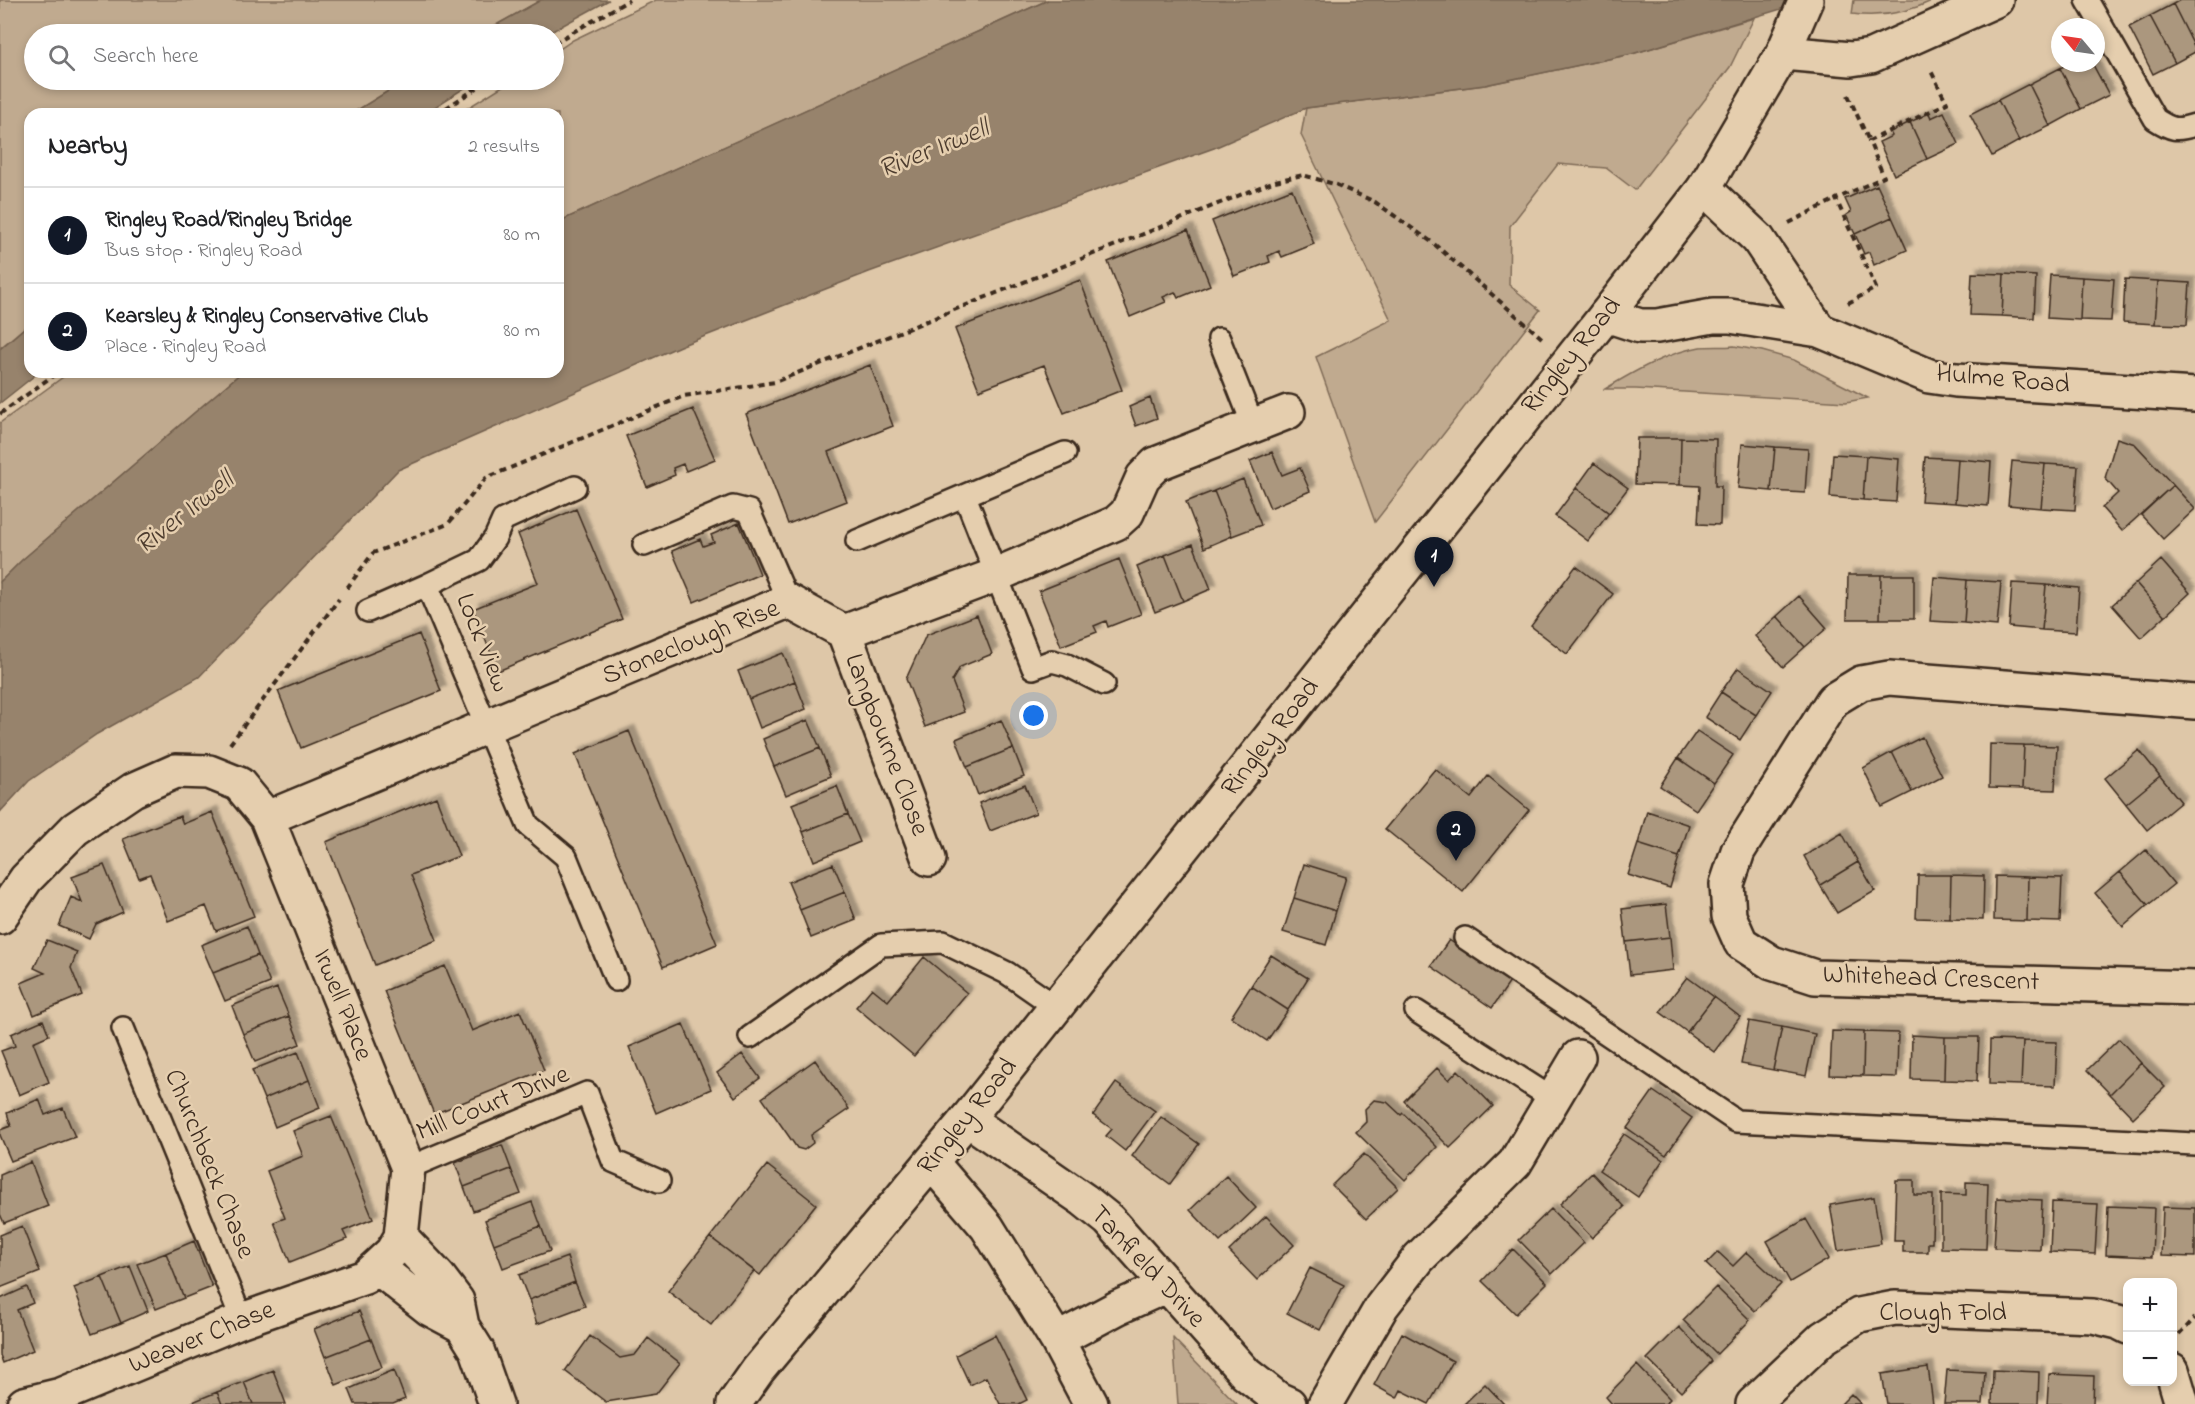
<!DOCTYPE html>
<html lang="en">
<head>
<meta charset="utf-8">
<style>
  :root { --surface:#fff; --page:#f6f6f6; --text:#202124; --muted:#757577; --line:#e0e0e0; --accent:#111827 }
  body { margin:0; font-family:"Indie Flower",sans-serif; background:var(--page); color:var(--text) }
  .controls { position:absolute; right:18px; bottom:18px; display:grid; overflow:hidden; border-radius:12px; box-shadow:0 3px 9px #0003 }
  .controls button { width:54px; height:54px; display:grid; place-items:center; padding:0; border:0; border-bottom:2px solid var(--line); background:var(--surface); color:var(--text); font:30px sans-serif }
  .compass { position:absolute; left:2051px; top:18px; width:54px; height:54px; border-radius:50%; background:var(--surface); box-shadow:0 3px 9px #0003; rotate:299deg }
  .you { position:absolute; left:1034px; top:716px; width:21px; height:21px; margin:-15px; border:4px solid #fff; border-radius:50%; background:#1a73e8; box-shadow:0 0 0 9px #1a73e833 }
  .badge { display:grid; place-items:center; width:39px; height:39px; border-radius:50%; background:var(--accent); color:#fff; font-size:20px; font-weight:700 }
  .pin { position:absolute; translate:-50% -50px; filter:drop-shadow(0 2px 3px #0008) }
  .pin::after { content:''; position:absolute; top:32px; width:21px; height:18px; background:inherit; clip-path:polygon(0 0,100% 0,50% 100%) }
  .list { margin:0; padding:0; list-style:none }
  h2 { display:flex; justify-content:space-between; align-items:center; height:78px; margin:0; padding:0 24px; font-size:26px }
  h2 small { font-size:20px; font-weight:400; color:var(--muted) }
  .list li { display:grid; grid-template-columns:39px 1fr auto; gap:18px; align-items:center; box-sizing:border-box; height:96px; padding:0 24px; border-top:2px solid var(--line) }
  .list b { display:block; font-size:22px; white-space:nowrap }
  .list p { margin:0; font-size:20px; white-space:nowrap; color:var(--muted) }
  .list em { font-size:20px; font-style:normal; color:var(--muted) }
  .icon { flex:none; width:33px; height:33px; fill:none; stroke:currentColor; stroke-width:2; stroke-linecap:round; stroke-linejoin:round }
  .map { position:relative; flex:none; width:2195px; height:1404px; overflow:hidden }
  .search { position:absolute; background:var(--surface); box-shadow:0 3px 9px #0003; left:24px; top:24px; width:540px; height:66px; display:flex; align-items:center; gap:15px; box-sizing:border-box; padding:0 21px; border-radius:33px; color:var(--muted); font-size:22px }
  .panel { position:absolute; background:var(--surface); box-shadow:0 3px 9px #0003; left:24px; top:108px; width:540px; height:270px; border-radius:18px }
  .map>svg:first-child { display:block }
  .green { fill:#c0aa8f; stroke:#7e6a56; stroke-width:1.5 }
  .water { fill:#97836c; stroke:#725f4d; stroke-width:1.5 }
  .building { fill:#ab977e; stroke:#3b2a1e; stroke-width:1.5; filter:url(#shadow) }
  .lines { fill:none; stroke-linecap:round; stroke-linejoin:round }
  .service-casing { stroke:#3b2a1e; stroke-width:26 }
  .minor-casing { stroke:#3b2a1e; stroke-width:38 }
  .tertiary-casing { stroke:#3b2a1e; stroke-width:38 }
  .primary-casing { stroke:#3b2a1e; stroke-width:38 }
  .path { stroke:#3b2a1e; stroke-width:4; stroke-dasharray:6 4.5; stroke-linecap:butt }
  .service { stroke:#e5ceae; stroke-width:21 }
  .minor { stroke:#e5ceae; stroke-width:33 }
  .tertiary { stroke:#e5ceae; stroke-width:33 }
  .primary { stroke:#e5ceae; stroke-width:33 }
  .labels { text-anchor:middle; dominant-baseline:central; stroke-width:5; stroke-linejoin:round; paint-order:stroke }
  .street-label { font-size:27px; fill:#3b2a1e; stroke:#e5ceae }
  .water-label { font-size:28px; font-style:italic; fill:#4d3c2e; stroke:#e5ceae }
</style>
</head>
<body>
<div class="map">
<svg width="2195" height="1404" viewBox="0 0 2195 1404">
  <defs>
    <filter id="shadow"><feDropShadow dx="5.5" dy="-5.5" stdDeviation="1.5" flood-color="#0004"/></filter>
  </defs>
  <rect width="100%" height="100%" fill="#dec7a8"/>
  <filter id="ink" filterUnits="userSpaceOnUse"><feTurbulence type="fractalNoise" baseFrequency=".0167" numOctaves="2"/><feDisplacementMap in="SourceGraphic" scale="12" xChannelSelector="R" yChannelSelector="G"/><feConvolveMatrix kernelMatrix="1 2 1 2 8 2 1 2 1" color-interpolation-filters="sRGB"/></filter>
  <g filter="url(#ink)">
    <!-- green -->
    <path class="green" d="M0,0H541L480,34H34V80H406L351,114H30V323L0,348Z
      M656,0H1048L558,222V114H458L512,80H554V53L573,40Z
      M1854,0H1934C1907,13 1881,18 1852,14Z
      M1754,18L1730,67L1635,190L1606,168L1558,164L1510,226L1509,285L1540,310L1375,522L1316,357L1391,320L1301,135L1306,108L1485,85L1632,54Z
      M1734,346L1762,351L1794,360L1868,398L1846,402L1636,389H1605C1635,371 1666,353 1700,347C1711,346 1723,347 1734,346Z
      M70,372H242L22,560L0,582V423Z
      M1173,1338L1237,1404H1178Z"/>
    <!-- water -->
    <path class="water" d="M541,0H609L547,34H480Z
      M1048,0H1811L1632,54L1485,85L1306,108L1214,148L869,272L680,346L398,470L199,677L97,734L29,781L0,812V582L22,560L242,372H558V222Z
      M406,80H477L424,114H351Z
      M30,323V372H39L0,403V349Z"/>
    <!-- building -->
    <path class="building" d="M2180,0H2195V48L2173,4Z
      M2173,4L2195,48V52L2175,63L2150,16Z
      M2150,16L2175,63L2153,74L2129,27Z
      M2070,63H2092L2109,95L2081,109L2060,68Z
      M2060,68L2081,109L2050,126L2029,84Z
      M2029,84L2050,126L2019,141L1998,100Z
      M1998,100L2019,141L1992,156L1970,114Z
      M1944,112L1959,144L1927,159L1910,122L1929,113L1931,118Z
      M1910,122L1927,159L1894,175L1879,142L1892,136L1890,132Z
      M1877,185L1892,217L1855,234L1846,215L1851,212L1845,199Z
      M1292,189L1314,244L1282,257L1279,251L1268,256L1270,262L1234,276L1212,221Z
      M1892,217L1907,250L1874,265L1869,252L1864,254L1855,234Z
      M1188,230L1210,285L1178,298L1175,292L1163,297L1166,302L1130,317L1108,262Z
      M1972,273L2004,274L2002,316L1970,315Z
      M2004,274L2036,276L2034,318L2002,316Z
      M2050,275L2082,277L2080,320L2047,318Z
      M2082,277L2114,279L2111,321L2080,320Z
      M2125,279L2158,281L2155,324L2123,322Z
      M1080,280L1122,390L1064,413L1044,365L979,390L955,329Z
      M2158,281L2190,283L2187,325L2155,324Z
      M870,365L893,426L828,452L847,501L788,524L746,414Z
      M1150,398L1157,418L1136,426L1129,407Z
      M693,409L715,459L686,471L683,464L673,468L675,475L647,487L626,436Z
      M1637,438H1681L1680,485L1635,484Z
      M1681,438L1716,439L1715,486H1721L1720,525L1698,524L1700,486L1680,485Z
      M2117,438L2135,444L2173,485L2122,531L2102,508L2118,493L2105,478Z
      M1742,444L1775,447L1771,491L1738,488Z
      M1775,447L1808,449L1805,493L1771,491Z
      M1272,452L1282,475L1300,468L1310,491L1270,508L1250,461Z
      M1833,454L1866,456L1863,500L1830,497Z
      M1866,456L1899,459L1896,502L1863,500Z
      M1925,457L1958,459L1955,503L1921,501Z
      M1958,459L1991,462L1988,506L1955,503Z
      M2012,461L2045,464L2041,508L2008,505Z
      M1594,463L1628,488L1609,513L1576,488Z
      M2045,464L2078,466L2075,510L2041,508Z
      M1243,479L1261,525L1232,536L1214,491Z
      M2173,485L2195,509L2163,539L2141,515Z
      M1576,488L1609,513L1588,541L1555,516Z
      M1214,491L1232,536L1204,548L1186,502Z
      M576,509L622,619L498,671L473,609L538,583L518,534Z
      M739,523L760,574L694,602L672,551L700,539L703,546L714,542L711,535Z
      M1193,544L1211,589L1183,601L1165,555Z
      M1165,555L1183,601L1155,612L1137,567Z
      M1119,559L1141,614L1108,627L1106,621L1094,626L1097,632L1061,646L1039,591Z
      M2161,560L2190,593L2165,616L2136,583Z
      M1576,566L1613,594L1567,654L1531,626Z
      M1848,575H1881L1880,619H1847Z
      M1881,575H1914V619H1880Z
      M1934,577L1967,580L1964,623L1930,621Z
      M1967,580L2001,582L1997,626L1964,623Z
      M2012,583L2046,585L2042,630L2009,627Z
      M2136,583L2165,616L2141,638L2112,605Z
      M2046,585L2079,588L2076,632L2042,630Z
      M1799,596L1827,628L1805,647L1777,616Z
      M977,615L992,654L960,667L952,681L964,712L925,727L906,679L926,635Z
      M1777,616L1805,647L1783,667L1755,636Z
      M419,634L441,691L301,748L278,691Z
      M783,653L795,681L749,699L738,671Z
      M1738,668L1772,691L1756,715L1721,692Z
      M795,681L806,709L760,728L749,699Z
      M1721,692L1756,715L1740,740L1705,717Z
      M808,720L820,748L774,767L763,739Z
      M1001,720L1013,748L967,767L956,739Z
      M629,731L717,944L663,967L575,754Z
      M1697,731L1733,755L1714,783L1678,758Z
      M1922,737L1942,776L1912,792L1892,752Z
      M1990,744L2024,745L2022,789L1989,788Z
      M2024,745L2057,746L2055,790L2022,789Z
      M820,748L831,776L786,795L774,767Z
      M1013,748L1024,776L978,795L967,767Z
      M2139,750L2160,776L2126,804L2105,778Z
      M1892,752L1912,792L1882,807L1863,768Z
      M1678,758L1714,783L1696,810L1660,786Z
      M1435,769L1471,798L1488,776L1529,810L1463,892L1385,829Z
      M2160,776L2181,802L2147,830L2126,804Z
      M1025,785L1036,813L990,831L979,803Z
      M837,786L848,814L803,832L792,804Z
      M436,797L459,856L411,875L437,940L375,965L326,842Z
      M1647,811L1689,825L1679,857L1638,844Z
      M212,812L254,916L216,931L206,906L168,921L150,874L139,878L123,839L180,816L183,824Z
      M848,814L860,842L814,861L803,832Z
      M1842,833L1858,862L1820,885L1804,856Z
      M1638,844L1679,857L1670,888L1628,875Z
      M2146,850L2174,884L2148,905L2120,872Z
      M1858,862L1875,891L1837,913L1820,885Z
      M833,864L845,892L800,910L788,882Z
      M1304,864L1346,877L1336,911L1294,898Z
      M104,865L123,912L96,924L89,939L59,926L71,897L82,902L72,877Z
      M2120,872L2148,905L2123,927L2095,893Z
      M1918,875H1951L1950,919L1916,918Z
      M1951,875L1984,876L1983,920L1950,919Z
      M1995,876L2028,877L2027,921L1994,920Z
      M2028,877L2062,878L2060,922L2027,921Z
      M845,892L856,920L811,938L800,910Z
      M1294,898L1336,911L1326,945L1283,932Z
      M1666,904L1670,937L1626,942L1622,909Z
      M247,926L258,955L213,973L201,945Z
      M1670,937L1673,970L1630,975L1626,942Z
      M47,940L77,952L71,968L82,995L34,1015L21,983L45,973L34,968Z
      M1449,940L1510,982L1492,1008L1431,966Z
      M258,955L270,983L225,1001L213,973Z
      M1271,955L1308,978L1288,1010L1251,986Z
      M924,957L967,993L914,1056L856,1007L872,988L888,1001Z
      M445,966L472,1031L520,1011L544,1070L434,1114L384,991Z
      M1687,977L1714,997L1687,1032L1660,1012Z
      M1251,986L1288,1010L1267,1041L1231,1017Z
      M277,988L289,1016L243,1034L232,1006Z
      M1714,997L1740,1017L1714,1052L1687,1032Z
      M289,1016L300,1044L255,1062L243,1034Z
      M43,1020L49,1035L33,1042L49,1082L19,1095L1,1051L15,1046L11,1034Z
      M1749,1021L1782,1027L1773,1070L1741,1064Z
      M683,1024L711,1089L656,1113L629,1047Z
      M1782,1027L1815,1034L1806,1076L1773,1070Z
      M1832,1031L1864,1032L1863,1076L1830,1075Z
      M1864,1032L1898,1033L1897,1077L1863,1076Z
      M1912,1035L1945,1037L1944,1080L1911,1079Z
      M1945,1037H1979L1977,1081L1944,1080Z
      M2119,1039L2141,1063L2110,1094L2087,1070Z
      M1990,1040L2023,1041L2021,1085L1989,1084Z
      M2023,1041L2057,1042L2055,1086L2021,1085Z
      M298,1052L309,1080L264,1099L252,1070Z
      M742,1054L760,1078L735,1097L717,1073Z
      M815,1060L849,1109L811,1135L813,1143L804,1150L797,1148L762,1098Z
      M2141,1063L2165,1087L2133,1118L2110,1094Z
      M1437,1068L1449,1080L1458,1070L1493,1106L1450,1148L1404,1101Z
      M309,1080L320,1108L275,1127L264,1099Z
      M1116,1083L1155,1111L1125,1151L1106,1136L1112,1129L1093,1115Z
      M1653,1091L1692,1118L1666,1155L1627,1128Z
      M39,1099L45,1115L63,1108L75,1137L11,1161L0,1135V1130L11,1126L7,1113Z
      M1374,1100L1387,1102L1401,1115L1403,1113L1437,1147L1405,1180L1356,1132L1366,1122L1365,1109Z
      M331,1116L373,1219L343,1231L347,1239L290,1262L274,1222L285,1218L267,1171L303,1156L293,1131Z
      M1161,1117L1199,1144L1170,1184L1132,1156Z
      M1624,1134L1663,1160L1638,1197L1599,1170Z
      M502,1145L511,1169L464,1187L455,1163Z
      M1364,1154L1398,1188L1366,1219L1332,1185Z
      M31,1162L48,1206L4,1223L0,1214V1175Z
      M767,1165L816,1204L760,1275L710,1237Z
      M511,1169L521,1194L473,1211L464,1187Z
      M1592,1173L1624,1207L1592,1238L1560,1204Z
      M1226,1176L1256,1208L1220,1242L1190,1210Z
      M1896,1180H1914V1195H1933L1932,1243H1928V1252H1903V1241H1894Z
      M1966,1182L1988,1183L1986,1249L1941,1248V1194L1966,1195Z
      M1874,1197L1881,1244L1838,1251L1830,1205Z
      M1997,1198L2042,1200L2040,1250L1994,1248Z
      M532,1202L541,1226L494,1244L485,1220Z
      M2052,1202L2098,1204L2095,1254L2050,1252Z
      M2108,1206L2154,1208L2152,1257L2106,1255Z
      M2163,1207L2195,1208V1257L2161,1256Z
      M1551,1209L1584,1243L1552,1274L1519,1240Z
      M1266,1216L1294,1245L1257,1280L1229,1251Z
      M1806,1219L1829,1259L1790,1282L1767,1241Z
      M22,1226L40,1272L0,1288V1235Z
      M541,1226L550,1251L503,1268L494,1244Z
      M710,1237L754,1271L711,1325L668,1291Z
      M194,1241L212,1287L184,1298L166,1253Z
      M1513,1249L1547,1283L1516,1314L1482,1281Z
      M1718,1252L1733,1266L1747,1252L1781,1284L1755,1311L1706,1264Z
      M166,1253L184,1298L156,1309L137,1264Z
      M567,1257L575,1282L529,1300L519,1275Z
      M130,1266L148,1311L121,1323L102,1277Z
      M1310,1268L1344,1285L1320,1330L1287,1313Z
      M102,1277L121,1323L92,1334L74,1288Z
      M575,1282L585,1306L537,1324L529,1300Z
      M27,1287L33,1303L17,1310L33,1350L3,1363L0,1355V1299Z
      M1716,1287L1750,1320L1717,1354L1683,1320Z
      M359,1311L371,1339L325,1357L314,1329Z
      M1679,1327L1712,1361L1681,1392L1647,1359Z
      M1402,1333L1453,1361L1429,1404L1401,1390L1397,1398L1374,1385Z
      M995,1335L1027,1400L1019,1404H1000L986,1377L970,1385L956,1355Z
      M590,1336L620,1358L635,1355L648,1338L680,1363L656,1394L606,1402L565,1371Z
      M371,1339L382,1367L336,1385L325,1357Z
      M1637,1365L1670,1399L1665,1404H1612L1606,1397Z
      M1928,1367L1933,1404H1887L1882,1374Z
      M273,1370L286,1404H253L244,1382Z
      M394,1370L405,1399L393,1404H355L349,1389Z
      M1947,1370L1985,1372L1983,1404H1944Z
      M1993,1370L2039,1372L2038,1404H1992Z
      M2049,1374L2094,1376L2093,1404H2047Z
      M244,1382L253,1404H222L217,1392Z
      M1485,1384L1504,1404H1464Z
      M217,1392L222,1404H191L190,1403Z
      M1851,1394L1861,1404H1841Z"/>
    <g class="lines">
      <!-- service casing -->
      <g class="service-casing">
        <path id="service" d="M2087,0L2155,119C2172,130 2176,131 2195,125
          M1219,339L1253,425
          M575,487L503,520L495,538L479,560L427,585L528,825L566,857L616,980
          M965,496L1033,668L1052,661L1067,665L1104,684
          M857,541L1065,453
          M644,545L733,507L749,511L788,601
          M368,611L427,585
          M1465,938L1736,1121L2195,1144
          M1416,1011L1553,1099
          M123,1028L242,1320
          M750,1037L881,945L943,942L1007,973L1056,1007
          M408,1168L587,1093L613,1161L659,1181"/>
      </g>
      <!-- minor casing -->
      <g class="minor-casing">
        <path id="minor" d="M1783,53L1851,59L1871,56L1996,0
          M844,632L929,859
          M2195,702L1889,678L1861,683L1833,700L1738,851L1727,884L1729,916L1741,943L1772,963L1815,977L2195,988
          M267,818L788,601L844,632L996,575L1116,523L1127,513L1143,477L1156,464L1288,412
          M0,917L26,879L75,829L133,790L176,771L209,772L239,784L267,818L408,1168L401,1237L392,1252L365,1277L242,1320L61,1395L24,1404
          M967,1119L1084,1200L1109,1220L1246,1374L1278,1399L1289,1404
          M932,1163L987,1227L1057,1340L1091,1404
          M401,1237L438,1276L457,1301L462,1326L477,1350L496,1404
          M377,1267L430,1309L462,1326
          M1057,1340L1117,1308L1166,1286
          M2172,1370L2182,1404
          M1325,1404L1382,1306L1419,1258L1515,1163L1578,1057
          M1753,1404L1823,1338L1859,1315L1895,1308L2093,1316L2118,1322L2128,1327"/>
      </g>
      <!-- tertiary casing -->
      <g class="tertiary-casing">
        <path id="tertiary" d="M1704,188L1758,239L1819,330
          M1606,315L1640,326H1657L1713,316H1730L1819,330L1929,376L1956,380L2195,395"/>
      </g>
      <!-- primary casing -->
      <g class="primary-casing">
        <path id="primary" d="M734,1404L758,1370L967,1119L1606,315L1704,188L1783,53L1806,0"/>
      </g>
      <!-- path -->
      <path class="path" d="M554,43L629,0
        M1848,95L1869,141
        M437,114L489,80
        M1789,223L1836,199
        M1848,303L1876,288L1836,199L1884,177L1869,141L1947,103L1930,69
        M0,414L58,372
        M347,588L373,553L448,524L486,478L684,396L775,382L1275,181L1303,175L1337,185L1375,202L1433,243L1543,339
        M230,744L339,599
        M2179,1335L2195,1318"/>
      <!-- service -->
      <use href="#service" class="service"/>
      <!-- minor -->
      <use href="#minor" class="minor"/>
      <!-- tertiary -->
      <use href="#tertiary" class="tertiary"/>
      <!-- primary -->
      <use href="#primary" class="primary"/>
    </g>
  </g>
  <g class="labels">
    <!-- street labels -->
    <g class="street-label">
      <text transform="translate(1572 356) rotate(-51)">Ringley Road</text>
      <text transform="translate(2003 380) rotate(5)">Hulme Road</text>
      <text transform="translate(482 643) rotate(68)">Lock View</text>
      <text transform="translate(691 643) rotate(-22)">Stoneclough Rise</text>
      <text transform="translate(1271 738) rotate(-52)">Ringley Road</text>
      <text transform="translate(886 745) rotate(69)">Langbourne Close</text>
      <text transform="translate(1931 979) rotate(2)">Whitehead Crescent</text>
      <text transform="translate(342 1005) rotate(68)">Irwell Place</text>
      <text transform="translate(493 1104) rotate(-22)">Mill Court Drive</text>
      <text transform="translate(968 1117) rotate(-51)">Ringley Road</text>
      <text transform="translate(209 1164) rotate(68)">Churchbeck Chase</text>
      <text transform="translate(1147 1267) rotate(47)">Tanfield Drive</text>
      <text x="1943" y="1313">Clough Fold</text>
      <text transform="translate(202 1338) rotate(-22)">Weaver Chase</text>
    </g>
    <!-- water labels -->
    <g class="water-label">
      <text transform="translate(934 150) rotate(-22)">River Irwell</text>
      <text transform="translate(185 514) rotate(-38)">River Irwell</text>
    </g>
  </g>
</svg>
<div class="controls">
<button>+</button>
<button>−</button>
</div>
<svg class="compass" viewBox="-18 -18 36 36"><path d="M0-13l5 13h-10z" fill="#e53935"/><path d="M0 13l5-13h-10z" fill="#757577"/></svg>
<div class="you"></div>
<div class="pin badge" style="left:1434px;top:587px">1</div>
<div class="pin badge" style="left:1456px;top:861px">2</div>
<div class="search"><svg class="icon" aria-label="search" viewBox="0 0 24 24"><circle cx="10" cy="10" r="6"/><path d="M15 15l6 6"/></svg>Search here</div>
<section class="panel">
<h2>Nearby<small>2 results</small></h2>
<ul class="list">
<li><span class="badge">1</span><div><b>Ringley Road/Ringley Bridge</b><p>Bus stop · Ringley Road</p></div><em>80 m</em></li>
<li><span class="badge">2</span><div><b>Kearsley &amp; Ringley Conservative Club</b><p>Place · Ringley Road</p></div><em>80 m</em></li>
</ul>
</section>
</div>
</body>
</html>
